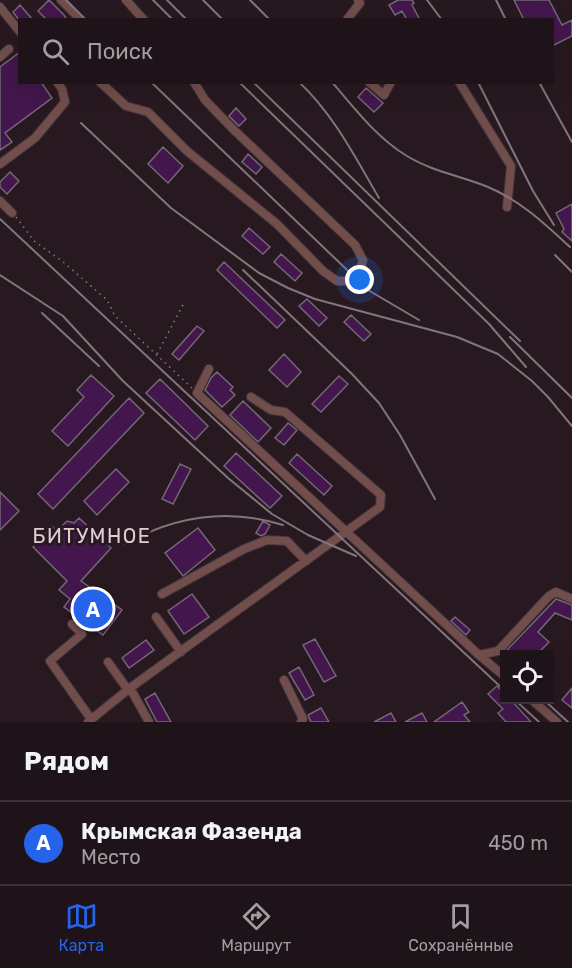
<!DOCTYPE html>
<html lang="ru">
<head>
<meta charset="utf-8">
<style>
  :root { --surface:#1e1318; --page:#2b2025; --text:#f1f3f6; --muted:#a19ea2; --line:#3c3237; --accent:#2563eb }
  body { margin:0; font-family:Rubik,sans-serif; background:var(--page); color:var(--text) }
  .controls { position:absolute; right:18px; bottom:18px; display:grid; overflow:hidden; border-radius:0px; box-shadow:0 6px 24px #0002 }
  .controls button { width:54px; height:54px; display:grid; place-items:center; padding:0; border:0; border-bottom:2px solid var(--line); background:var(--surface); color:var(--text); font:30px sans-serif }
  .you { position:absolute; left:360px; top:280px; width:21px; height:21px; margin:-15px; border:4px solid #fff; border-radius:50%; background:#1a73e8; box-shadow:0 0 0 9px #1a73e833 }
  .badge { display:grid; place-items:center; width:39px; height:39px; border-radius:50%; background:var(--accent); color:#fff; font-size:20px; font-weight:700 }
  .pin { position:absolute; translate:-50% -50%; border:3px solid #fff; box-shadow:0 2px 6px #0006 }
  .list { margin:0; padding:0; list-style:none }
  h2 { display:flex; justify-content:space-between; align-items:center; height:78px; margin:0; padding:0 24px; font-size:26px }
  h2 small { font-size:20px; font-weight:400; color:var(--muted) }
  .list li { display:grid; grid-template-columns:39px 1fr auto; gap:18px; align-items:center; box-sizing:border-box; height:84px; padding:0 24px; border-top:2px solid var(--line) }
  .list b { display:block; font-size:22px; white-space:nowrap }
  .list p { margin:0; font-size:20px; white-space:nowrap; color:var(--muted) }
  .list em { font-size:20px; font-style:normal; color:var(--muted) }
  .icon { flex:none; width:33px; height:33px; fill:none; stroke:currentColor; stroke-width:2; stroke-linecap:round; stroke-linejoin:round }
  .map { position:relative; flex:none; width:572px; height:722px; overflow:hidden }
  .search { position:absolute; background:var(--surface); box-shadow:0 6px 24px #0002; left:18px; right:18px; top:18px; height:66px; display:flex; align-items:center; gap:15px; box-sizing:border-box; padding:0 21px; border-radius:0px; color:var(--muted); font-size:22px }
  .sheet { height:162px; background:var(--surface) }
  nav { display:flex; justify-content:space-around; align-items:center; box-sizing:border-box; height:84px; border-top:2px solid var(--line); background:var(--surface); font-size:16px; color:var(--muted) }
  nav a { display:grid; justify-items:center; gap:3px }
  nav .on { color:var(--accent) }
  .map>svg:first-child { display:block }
  .building { fill:#43174d; stroke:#736876; stroke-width:1.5 }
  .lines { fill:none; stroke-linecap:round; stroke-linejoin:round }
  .minor-casing { stroke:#42343a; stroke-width:10 }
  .path { stroke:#867a7f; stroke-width:1.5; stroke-dasharray:1.5 4.5; stroke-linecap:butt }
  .minor { stroke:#714e4c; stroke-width:8 }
  .rail { stroke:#82757b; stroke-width:2 }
  .labels { text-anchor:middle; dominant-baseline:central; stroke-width:6; stroke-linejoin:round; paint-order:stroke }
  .quarter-label { font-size:20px; letter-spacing:1.5px; fill:#e2cdd5; stroke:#281920 }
</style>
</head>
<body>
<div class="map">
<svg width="572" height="722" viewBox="0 0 572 722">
  <rect width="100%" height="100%" fill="#281920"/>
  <!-- building -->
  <path class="building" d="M49,0L64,15L67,20H47L38,11Z
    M398,0H412L414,3L412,5L420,20H407L402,11L395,15L389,5Z
    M514,0H549L562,25L572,20V36L552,46V20H524Z
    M20,5L33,20H19L13,12Z
    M20,52V82H41L52,98L5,133L12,142L0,150V67Z
    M366,88L383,103L374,112L358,97Z
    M236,108L246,119L239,126L229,116Z
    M163,147L183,166L168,183L148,164Z
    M248,154L262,167L256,174L242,162Z
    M10,172L19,181L7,194L0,187V182Z
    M572,204V241L562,232L564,229L556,213Z
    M249,228L270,247L263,254L242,236Z
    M281,254L302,273L295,281L274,262Z
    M224,262L285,320L277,328L217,270Z
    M307,299L327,318L319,326L299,306Z
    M351,315L371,334L364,341L344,322Z
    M197,326L204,331L179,360L172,354Z
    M284,354L301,372L287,387L269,370Z
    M217,372L233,387L230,390L235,395L222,407L205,390L211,378Z
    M91,375L114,396L68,446L52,431L84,397L77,390Z
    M339,376L348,384L321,412L312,404Z
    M160,379L208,426L195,440L146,393Z
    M129,398L144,413L53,509L38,494Z
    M243,401L271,428L258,442L230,415Z
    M288,423L297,430L284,445L275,438Z
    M236,453L282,496L270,508L224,466Z
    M297,454L332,486L324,495L289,463Z
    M180,464L191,469L173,504L162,499Z
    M116,469L129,482L97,515L84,501Z
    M0,492L19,511L0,530Z
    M79,518L111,548L81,581L122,610L103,635L64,607L70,599L59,590L67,581L33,547L52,526L57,531L67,521L74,523Z
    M263,521L270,525L265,534L261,536L256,533Z
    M198,528L215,550L183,576L165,553Z
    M192,594L209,617L184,634L168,611Z
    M556,599L572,605V620L555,613L538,632L549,642L537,654H512L507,650Z
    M455,617L470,630L466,635L451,621Z
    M315,639L336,676L324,682L303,645Z
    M146,640L154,650L129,668L122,658Z
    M299,667L314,695L305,700L289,673Z
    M497,686L504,693V699H510L531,722H506L498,713L503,709L488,694Z
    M572,688V708L562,700Z
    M155,693L171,722H157L145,699Z
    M462,702L469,712L464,715L470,722H434Z
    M321,708L329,722H311L308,715Z
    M391,713L396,722H374Z
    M422,713L427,722H405Z"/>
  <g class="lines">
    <!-- minor casing -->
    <g class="minor-casing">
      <path id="minor" d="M61,0L81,20
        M126,0L144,20
        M0,7L20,32
        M350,20L348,18L360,3L358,0
        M0,57L9,49
        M100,82L126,106L148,112L187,151L277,224L323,271L337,281H349L360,271L363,260L355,245L233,129L205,100L194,82
        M369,82L384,95L391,82
        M459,82L511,166L507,207
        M0,164L35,138L65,102L62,89L57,82
        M0,201L12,213
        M209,369L197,393L479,655L498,651L549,596L556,592L572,599
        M162,594L244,549L267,540L287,541L306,561
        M156,617L181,652
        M72,624L82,634L50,661L91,719
        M479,655L504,676
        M108,662L128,690
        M284,680L303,719L301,722
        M130,688L149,722
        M532,700L557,722
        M88,722L130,688L380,507L381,495L285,412L271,410L251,397"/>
    </g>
    <!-- path -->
    <path class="path" d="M16,217L34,241L62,261L107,300L115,316L192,388
      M157,354L184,303"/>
    <!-- minor -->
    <use href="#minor" class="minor"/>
    <!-- rail -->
    <path class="rail" d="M66,0L86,20
      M153,0L173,20
      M167,0L187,20
      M203,0L223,20
      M250,0L270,20
      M427,0L442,20
      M496,0L506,20
      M151,82L368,290L419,320
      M239,82L489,324L526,367
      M253,82L520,341
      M299,82C334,115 355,157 379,198
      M332,82C354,108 378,139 407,156C433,172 462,176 488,187C521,201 544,223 570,247
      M478,82L533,191L554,225
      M539,82L572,142
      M81,123L171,208L259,273L288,288L315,299L457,337L498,354L532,381L548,397L572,426
      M0,219L504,690
      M555,255L572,272
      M243,270L351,373L379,403L400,435L435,499
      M0,275L63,316L123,381L228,478L272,514L308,535L356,556
      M42,313L99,366
      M510,337L572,398
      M125,544C175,516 228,508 283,525
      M503,661L504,662
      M515,700L539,722
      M544,700L568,722"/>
  </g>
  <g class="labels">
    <!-- quarter labels -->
    <g class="quarter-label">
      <text x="92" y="536">БИТУМНОЕ</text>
    </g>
  </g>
</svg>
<div class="controls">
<button><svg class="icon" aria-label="locate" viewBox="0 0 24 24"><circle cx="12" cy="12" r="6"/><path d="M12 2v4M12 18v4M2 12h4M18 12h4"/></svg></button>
</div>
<div class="you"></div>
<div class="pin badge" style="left:93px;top:609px">A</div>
<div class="search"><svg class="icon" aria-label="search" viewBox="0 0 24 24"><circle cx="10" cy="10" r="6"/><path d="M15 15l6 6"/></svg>Поиск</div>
</div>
<section class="sheet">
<h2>Рядом<small></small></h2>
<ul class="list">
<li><span class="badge">A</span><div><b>Крымская Фазенда</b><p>Место</p></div><em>450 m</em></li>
</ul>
</section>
<nav>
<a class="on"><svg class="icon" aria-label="map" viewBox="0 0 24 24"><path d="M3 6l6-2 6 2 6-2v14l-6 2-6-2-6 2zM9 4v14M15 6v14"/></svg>Карта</a>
<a><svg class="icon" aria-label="directions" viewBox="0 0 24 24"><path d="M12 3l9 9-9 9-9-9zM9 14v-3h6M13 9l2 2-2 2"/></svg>Маршрут</a>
<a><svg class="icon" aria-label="saved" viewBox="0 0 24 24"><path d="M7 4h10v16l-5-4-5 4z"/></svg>Сохранённые</a>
</nav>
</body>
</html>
